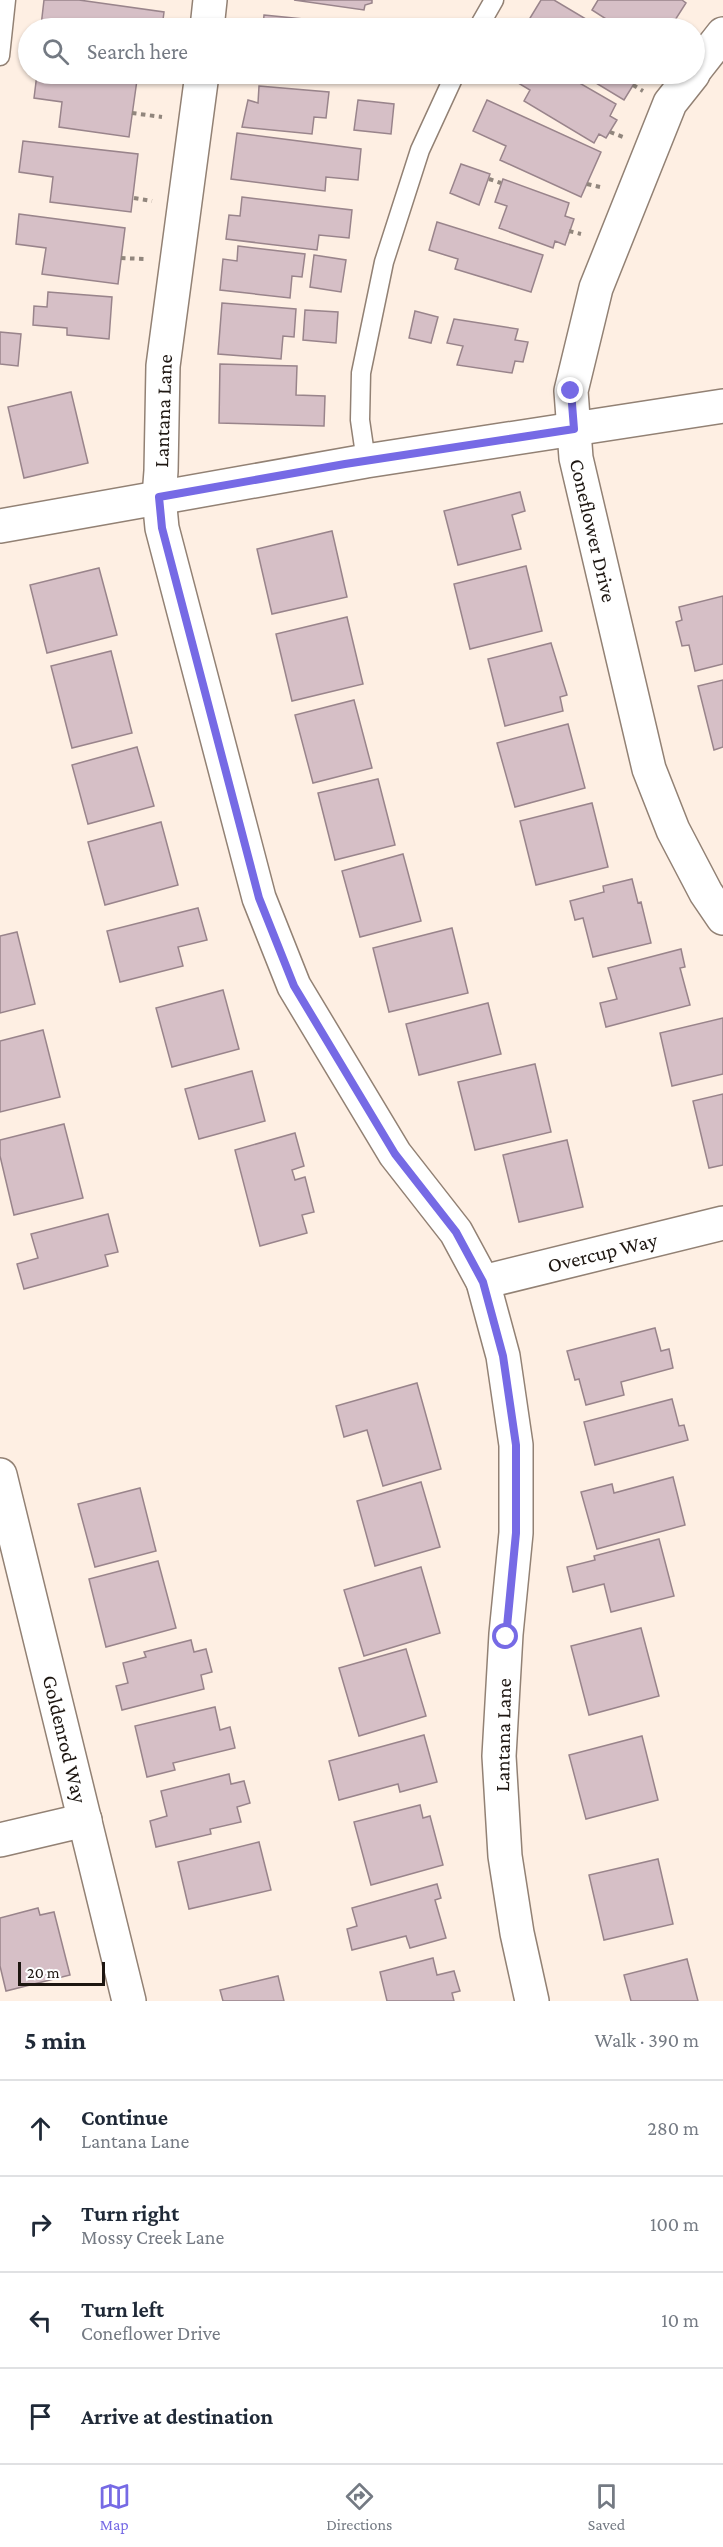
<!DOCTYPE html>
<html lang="en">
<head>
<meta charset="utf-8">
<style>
  :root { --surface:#fff; --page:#f2f2f3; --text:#1f2937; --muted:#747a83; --line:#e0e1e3; --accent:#766ae5 }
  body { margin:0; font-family:"Crimson Pro",serif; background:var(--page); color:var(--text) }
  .scale { position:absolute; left:18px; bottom:15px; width:87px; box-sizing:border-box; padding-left:6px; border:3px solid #1d1611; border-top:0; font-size:16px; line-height:21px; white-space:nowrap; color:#1d1611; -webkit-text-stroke:4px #fff; paint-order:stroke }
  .stop { position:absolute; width:18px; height:18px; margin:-14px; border:4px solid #766ae5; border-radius:50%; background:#fff }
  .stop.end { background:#766ae5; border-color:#fff; box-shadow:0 2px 6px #0008 }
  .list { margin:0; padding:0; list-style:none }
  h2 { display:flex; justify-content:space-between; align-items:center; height:78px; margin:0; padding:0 24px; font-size:26px }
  h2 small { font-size:20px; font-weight:400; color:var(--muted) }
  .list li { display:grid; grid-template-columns:39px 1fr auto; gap:18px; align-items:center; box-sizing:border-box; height:96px; padding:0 24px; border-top:2px solid var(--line) }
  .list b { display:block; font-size:22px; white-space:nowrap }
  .list p { margin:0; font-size:20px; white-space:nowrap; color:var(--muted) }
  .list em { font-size:20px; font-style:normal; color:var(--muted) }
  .icon { flex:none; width:33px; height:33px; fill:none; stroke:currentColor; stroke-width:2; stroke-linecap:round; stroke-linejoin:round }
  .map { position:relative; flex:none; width:723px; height:2001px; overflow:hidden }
  .search { position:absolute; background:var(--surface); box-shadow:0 2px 4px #0004; left:18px; right:18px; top:18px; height:66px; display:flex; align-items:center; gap:15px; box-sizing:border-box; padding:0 21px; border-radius:33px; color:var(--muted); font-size:22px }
  .sheet { height:462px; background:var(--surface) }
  nav { display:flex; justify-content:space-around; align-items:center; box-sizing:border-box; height:84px; border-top:2px solid var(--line); background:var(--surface); font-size:16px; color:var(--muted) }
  nav a { display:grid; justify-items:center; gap:3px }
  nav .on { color:var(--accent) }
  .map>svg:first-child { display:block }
  .building { fill:#d6bfc6; stroke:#99848b; stroke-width:1.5 }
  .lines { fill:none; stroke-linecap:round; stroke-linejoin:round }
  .lane-casing { stroke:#928174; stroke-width:21 }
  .street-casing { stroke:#928174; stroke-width:36 }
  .path { stroke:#91867d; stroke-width:4; stroke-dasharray:4.5 4.5; stroke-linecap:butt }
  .lane { stroke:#fff; stroke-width:18 }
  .street { stroke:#fff; stroke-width:33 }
  .route { stroke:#766ae5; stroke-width:8 }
  .labels { text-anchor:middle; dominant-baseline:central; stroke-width:4.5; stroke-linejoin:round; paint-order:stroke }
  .street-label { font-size:21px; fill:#1d1611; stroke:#fff }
</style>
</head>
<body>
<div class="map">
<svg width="723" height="2001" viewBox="0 0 723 2001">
  <rect width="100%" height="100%" fill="#feefe3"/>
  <!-- building -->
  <path class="building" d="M44,0H79L164,12L162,28H59L41,26Z
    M294,0H372V3L365,5L364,10Z
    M541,0H554L601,28H536L527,23Z
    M598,0H682L686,3L670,28H620L592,10Z
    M264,15L333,22V28H263Z
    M37,74H89L137,80L129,137L59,127L62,102L34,98Z
    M276,74H329V78Z
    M503,74H564L616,104L610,116L617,120L606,138L599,134L594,143L524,101L530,90Z
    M581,74H640L624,100Z
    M259,86L329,92L326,118L314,117L312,134L242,127L248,100L258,103Z
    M358,100L394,104L391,134L354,130Z
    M487,100L601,152L581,197L500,160L506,146L473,131Z
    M237,133L361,149L358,180L326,177L325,191L231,179Z
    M23,141L138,154L131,212L50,202L53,177L19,172Z
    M461,164L490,174L479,205L450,193Z
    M503,179L569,203L565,216L574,219L565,245L555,241L553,248L499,228L507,206L495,202Z
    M242,197L352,210L349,238L319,235L317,250L226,239L229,215L240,216Z
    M19,214L125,228L118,284L42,274L46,248L16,244Z
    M437,222L543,255L531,292L455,269L458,259L429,250Z
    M238,246L305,254L302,277L292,276L290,298L220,290L223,259L237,261Z
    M314,255L346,260L341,292L310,287Z
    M48,292L112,297L109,339L67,335V328L33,325L34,306L47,307Z
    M222,303L296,309L294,337L283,336L281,359L218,354Z
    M305,310L338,312L336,343L303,340Z
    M415,311L438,317L431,343L409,338Z
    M454,319L518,329L515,340L528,342L523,362L515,361L512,373L457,365L463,346L447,343Z
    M0,332L21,334L18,366L0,364Z
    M220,364L297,366L296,395L325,396L324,426L219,423Z
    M71,392L88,463L24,478L8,407Z
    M520,492L525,511L512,515L521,549L458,565L444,511Z
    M332,531L347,597L272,614L257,549Z
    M526,566L542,631L470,649L454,584Z
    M99,568L117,635L47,653L30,585Z
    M723,596V664L695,671L689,645L682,646L676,622L682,620L679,607Z
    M347,617L363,684L292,701L276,634Z
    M551,643L567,695L560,697L563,711L505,726L488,659Z
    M111,651L132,733L72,748L51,666Z
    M723,680V747L714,750L698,686Z
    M354,700L372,768L313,783L295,715Z
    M568,724L585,788L515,807L497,743Z
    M137,747L154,806L88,824L72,765Z
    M378,779L395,845L335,860L318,793Z
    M592,803L608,867L536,885L520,821Z
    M161,822L178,885L105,905L88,842Z
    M403,854L421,921L360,937L342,871Z
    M632,879L638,903L641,902L651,943L593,957L583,918L575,920L570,901L604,892L603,886Z
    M198,908L207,940L178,947L183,966L120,982L107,931Z
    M452,928L468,993L389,1012L373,948Z
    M17,932L35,1004L0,1013V936Z
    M681,949L685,967L680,968L690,1005L606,1027L600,1003L617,999L608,968Z
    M223,990L239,1049L172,1067L156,1008Z
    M488,1003L501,1054L419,1075L406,1024Z
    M723,1018V1074L672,1086L660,1033Z
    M43,1030L60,1097L0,1112V1041Z
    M535,1064L551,1132L475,1150L458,1082Z
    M252,1071L265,1121L199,1139L185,1089Z
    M723,1094V1165L709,1168L693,1101Z
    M64,1124L83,1198L14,1215L0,1156V1140Z
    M295,1133L304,1166L292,1170L295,1180L305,1177L314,1212L302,1215L307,1233L260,1246L235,1150Z
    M567,1140L583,1207L519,1222L503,1155Z
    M108,1214L118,1252L105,1255L108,1266L24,1289L17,1264L38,1258L31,1234Z
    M655,1328L661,1351L669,1349L673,1368L621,1382L624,1395L586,1405L579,1379L575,1380L567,1351Z
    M417,1383L441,1469L383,1486L367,1430L344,1437L336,1406Z
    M672,1399L679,1426L684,1425L688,1440L595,1465L584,1422Z
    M673,1477L685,1525L597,1549L581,1492L612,1484L614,1493Z
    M421,1482L440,1547L375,1566L357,1501Z
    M140,1488L156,1551L95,1567L78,1504Z
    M659,1539L674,1596L611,1612L604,1584L573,1592L567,1567L595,1560L594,1556Z
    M158,1561L176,1628L106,1647L89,1579Z
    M421,1567L440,1633L364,1656L344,1590Z
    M641,1628L659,1696L589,1715L571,1646Z
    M191,1640L194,1652L206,1649L212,1672L201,1675L204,1689L122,1710L116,1686L128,1683L123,1663L146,1657L144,1652Z
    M406,1649L426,1716L359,1736L339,1668Z
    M215,1707L220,1730L230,1727L235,1748L173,1763L175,1770L147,1777L135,1726Z
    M424,1735L437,1782L400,1792L398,1784L339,1800L329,1761Z
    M642,1736L658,1800L586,1819L569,1755Z
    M229,1774L231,1784L244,1781L250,1803L237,1807L241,1822L210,1829L211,1834L156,1847L150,1821L167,1816L161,1791Z
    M420,1805L423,1818L430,1816L443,1865L371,1885L354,1822Z
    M259,1842L271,1890L189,1909L178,1862Z
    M658,1859L673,1924L604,1940L589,1875Z
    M437,1884L441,1898L435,1900L446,1938L410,1948L406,1936L352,1950L347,1929L357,1926L352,1908Z
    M38,1908L40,1915L54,1912L70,1975L6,1991L0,1966V1918Z
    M433,1958L437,1975L454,1971L460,1991L452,1993L454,2001H387L380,1972Z
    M687,1959L698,2001H631L624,1975Z
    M278,1976L284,2001H223L220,1990Z"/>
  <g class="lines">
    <!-- lane casing -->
    <g class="lane-casing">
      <path id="lane" d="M478,28L494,0
        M0,56L6,0
        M366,461L360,420L361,373L384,262L420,150L455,74"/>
    </g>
    <!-- street casing -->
    <g class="street-casing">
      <g id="street">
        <path d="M207,28L210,0"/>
        <path d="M694,71L723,34"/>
        <path d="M202,74L163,366L161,471L159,497L162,528L259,898L294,986L395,1154L456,1232L483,1282L503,1356L516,1445V1533L506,1634L499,1756L505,1856L517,1933L532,2001"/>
        <path id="s1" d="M693,74L670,103L596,288L571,391L576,458L649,769L673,830L706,893L723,918"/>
        <path d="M0,526L366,461L723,406"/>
        <path id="s2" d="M483,1282L723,1223"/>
        <path id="s3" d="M0,1475L129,2001"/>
        <path d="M0,1840L85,1820"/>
      </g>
    </g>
    <!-- path -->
    <path class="path" d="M670,28H671
      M633,85L643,91
      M132,113L162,117
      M610,132L623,137
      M489,179L501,183
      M587,184L600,187
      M134,198L152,201
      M569,231L581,234
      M121,258L144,259"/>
    <!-- lane -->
    <use href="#lane" class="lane"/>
    <!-- street -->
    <use href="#street" class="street"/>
  </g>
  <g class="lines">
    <!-- route -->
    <path class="route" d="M506,1637L516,1533V1445L503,1356L483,1282L456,1232L395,1154L294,986L259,898L162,528L159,497L345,464L574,429L571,391"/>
  </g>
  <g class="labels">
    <!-- street labels -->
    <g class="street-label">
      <text transform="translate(163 411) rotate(-88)">Lantana Lane</text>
      <text stroke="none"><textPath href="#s1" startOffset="484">Coneflower Drive</textPath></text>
      <text stroke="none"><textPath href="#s2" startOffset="123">Overcup Way</textPath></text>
      <text transform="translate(503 1735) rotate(-89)">Lantana Lane</text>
      <text stroke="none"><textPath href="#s3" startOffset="272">Goldenrod Way</textPath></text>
    </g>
  </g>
</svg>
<div class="scale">20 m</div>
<div class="stop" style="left:506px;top:1637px"></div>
<div class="stop end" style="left:571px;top:391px"></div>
<div class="search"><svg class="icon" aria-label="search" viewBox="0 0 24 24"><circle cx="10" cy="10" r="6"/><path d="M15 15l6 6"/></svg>Search here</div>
</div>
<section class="sheet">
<h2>5 min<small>Walk · 390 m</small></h2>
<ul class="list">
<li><svg class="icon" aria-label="ahead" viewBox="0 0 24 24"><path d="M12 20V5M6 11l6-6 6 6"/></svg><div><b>Continue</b><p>Lantana Lane</p></div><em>280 m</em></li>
<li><svg class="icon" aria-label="right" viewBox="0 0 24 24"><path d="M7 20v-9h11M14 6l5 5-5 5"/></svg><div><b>Turn right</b><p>Mossy Creek Lane</p></div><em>100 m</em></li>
<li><svg class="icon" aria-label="left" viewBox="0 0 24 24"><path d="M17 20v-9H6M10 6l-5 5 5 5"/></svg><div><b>Turn left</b><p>Coneflower Drive</p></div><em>10 m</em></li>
<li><svg class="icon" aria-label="arrive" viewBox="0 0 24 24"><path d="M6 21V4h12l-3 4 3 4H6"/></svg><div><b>Arrive at destination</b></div></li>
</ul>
</section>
<nav>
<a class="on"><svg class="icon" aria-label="map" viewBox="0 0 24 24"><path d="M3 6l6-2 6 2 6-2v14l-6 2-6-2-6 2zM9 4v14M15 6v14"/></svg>Map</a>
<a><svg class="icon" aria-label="directions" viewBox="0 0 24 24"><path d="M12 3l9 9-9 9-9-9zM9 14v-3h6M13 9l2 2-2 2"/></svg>Directions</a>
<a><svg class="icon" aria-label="saved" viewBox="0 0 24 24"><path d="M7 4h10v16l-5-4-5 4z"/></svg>Saved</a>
</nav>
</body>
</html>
